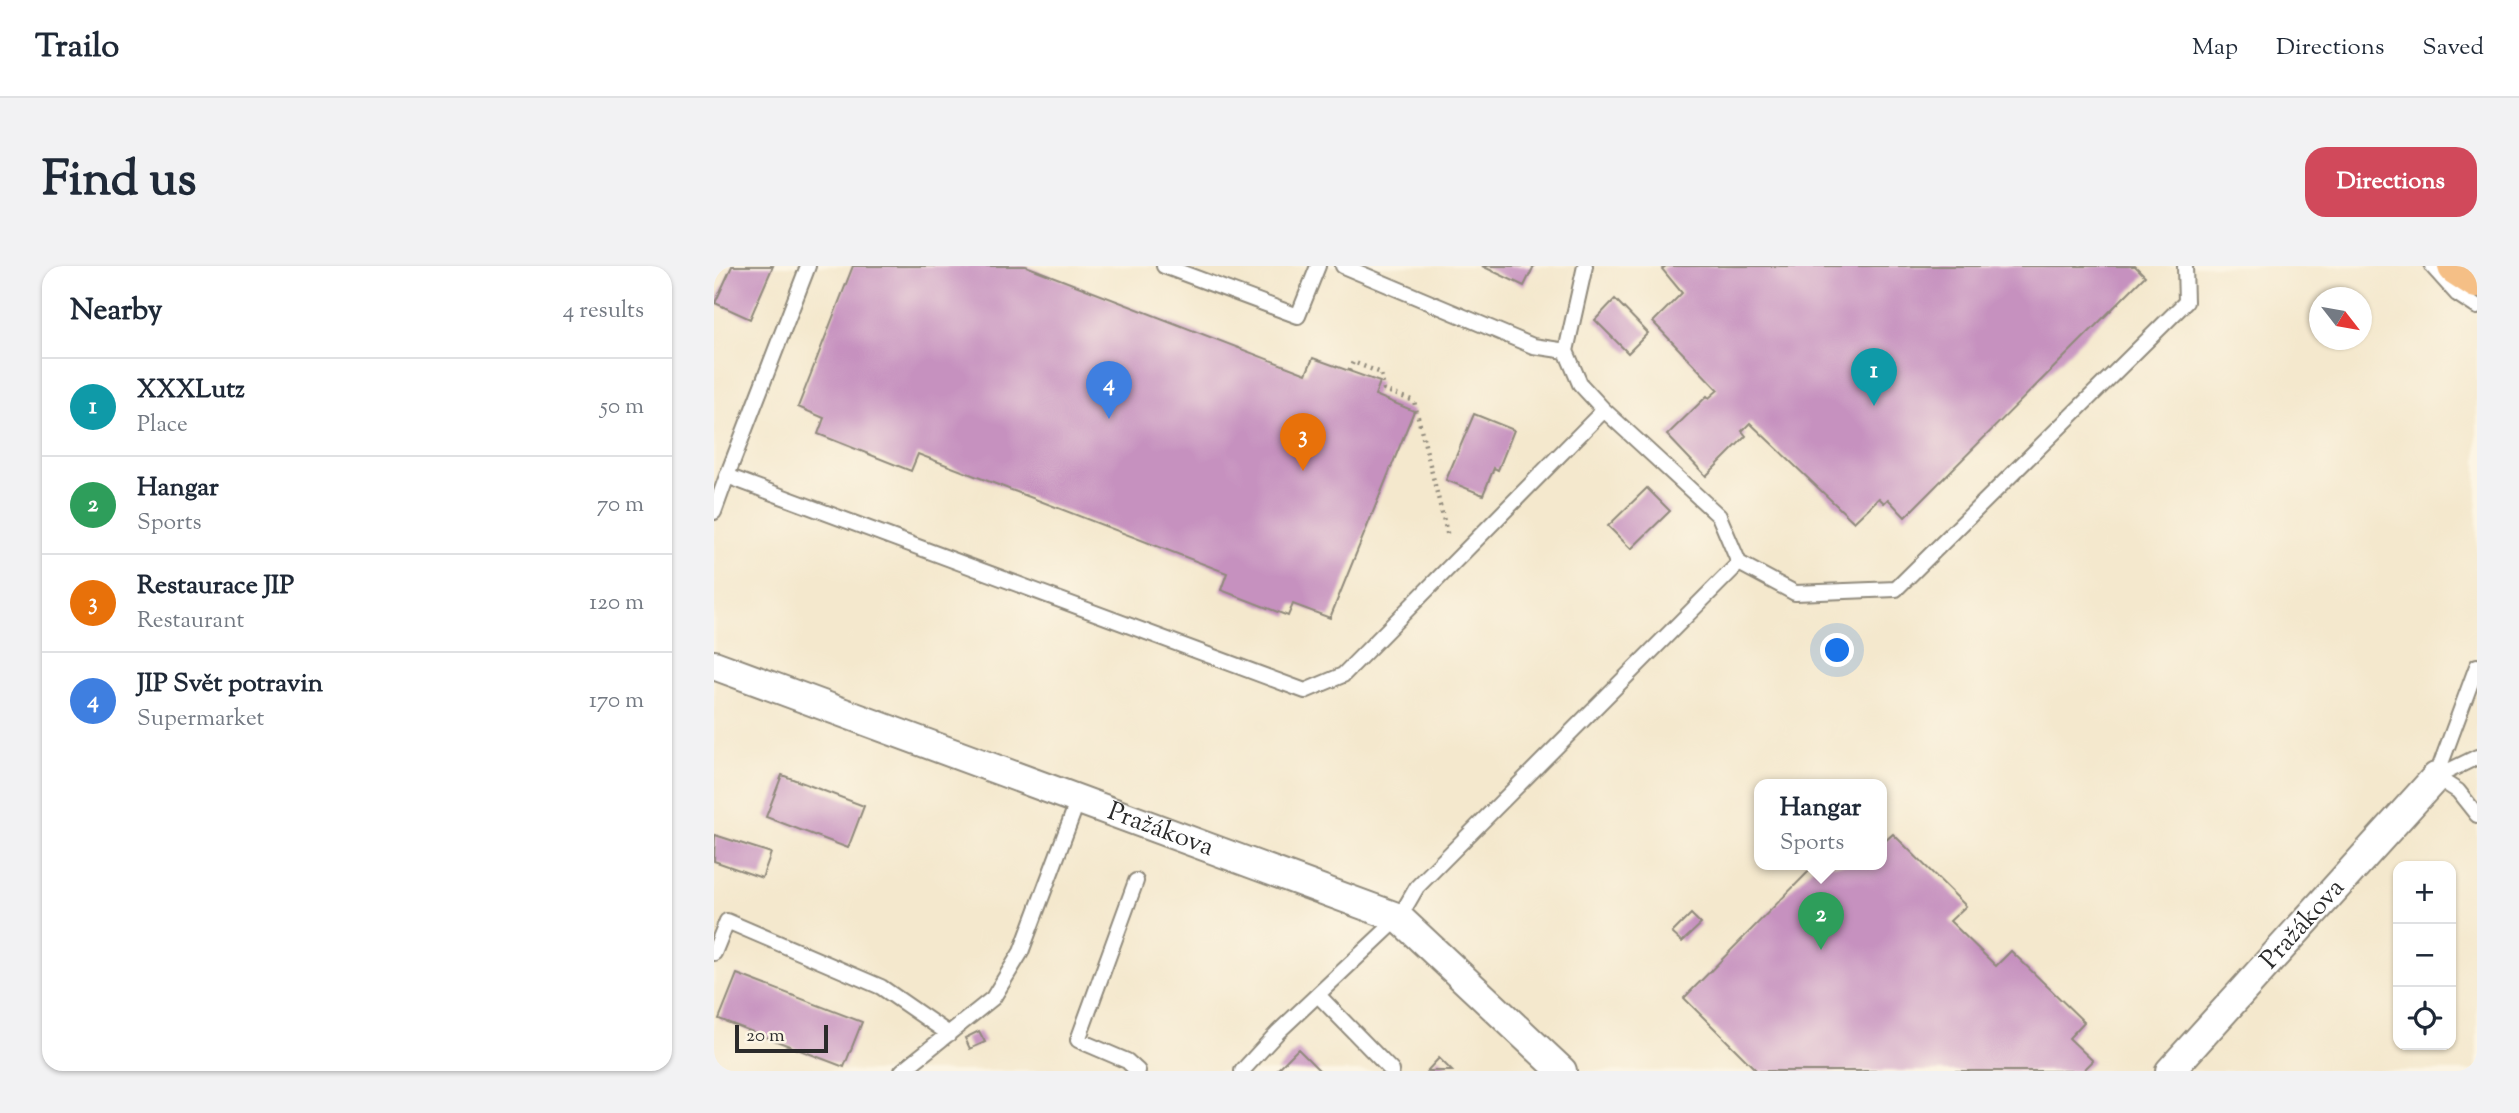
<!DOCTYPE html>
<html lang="en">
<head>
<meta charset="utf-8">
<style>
  :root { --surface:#fff; --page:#f2f2f3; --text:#1f2937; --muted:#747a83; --line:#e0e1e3; --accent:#d1495b }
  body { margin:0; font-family:"Sorts Mill Goudy",serif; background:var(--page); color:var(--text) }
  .controls { position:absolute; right:21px; bottom:21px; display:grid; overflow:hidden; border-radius:14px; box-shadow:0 2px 5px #0004 }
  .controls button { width:63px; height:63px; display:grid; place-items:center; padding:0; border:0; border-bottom:2px solid var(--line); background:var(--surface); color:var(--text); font:35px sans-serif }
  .compass { position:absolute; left:1595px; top:21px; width:63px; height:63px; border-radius:50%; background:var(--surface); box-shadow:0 2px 5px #0004; rotate:121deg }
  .scale { position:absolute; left:21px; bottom:18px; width:93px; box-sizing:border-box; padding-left:7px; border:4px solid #2b2b2b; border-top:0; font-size:19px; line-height:24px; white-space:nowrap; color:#2b2b2b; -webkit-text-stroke:5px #fcf5e5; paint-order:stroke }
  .you { position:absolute; left:1124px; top:385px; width:24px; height:24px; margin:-18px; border:5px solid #fff; border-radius:50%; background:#1a73e8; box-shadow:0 0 0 10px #1a73e833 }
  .badge { display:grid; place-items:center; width:46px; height:46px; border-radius:50%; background:var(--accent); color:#fff; font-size:23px; font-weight:700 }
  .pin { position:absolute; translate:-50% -58px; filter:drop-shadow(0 2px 4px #0008) }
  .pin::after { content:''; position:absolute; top:37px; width:24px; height:21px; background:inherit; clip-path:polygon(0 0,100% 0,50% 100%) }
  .popup { position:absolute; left:1040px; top:513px; width:133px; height:91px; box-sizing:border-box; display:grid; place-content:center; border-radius:14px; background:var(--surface); filter:drop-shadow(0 2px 5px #0005); font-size:23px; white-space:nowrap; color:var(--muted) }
  .popup b { font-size:26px; color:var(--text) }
  .popup::after { content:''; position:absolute; left:50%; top:100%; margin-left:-14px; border:14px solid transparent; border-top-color:var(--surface) }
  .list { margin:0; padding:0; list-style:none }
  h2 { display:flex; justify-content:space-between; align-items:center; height:91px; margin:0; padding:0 28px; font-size:30px }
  h2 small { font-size:23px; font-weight:400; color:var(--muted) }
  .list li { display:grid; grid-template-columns:46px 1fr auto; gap:21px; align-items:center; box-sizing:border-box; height:98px; padding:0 28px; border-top:2px solid var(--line) }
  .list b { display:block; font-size:26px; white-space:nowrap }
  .list p { margin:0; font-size:23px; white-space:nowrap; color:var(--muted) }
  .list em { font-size:23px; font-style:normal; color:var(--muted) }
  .icon { flex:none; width:38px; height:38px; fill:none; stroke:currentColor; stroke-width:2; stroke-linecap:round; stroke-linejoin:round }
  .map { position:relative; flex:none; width:1763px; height:805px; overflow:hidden; border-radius:21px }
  header { display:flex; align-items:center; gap:42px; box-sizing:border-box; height:98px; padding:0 35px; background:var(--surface); border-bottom:2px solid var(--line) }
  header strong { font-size:33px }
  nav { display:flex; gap:38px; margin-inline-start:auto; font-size:24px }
  .intro { display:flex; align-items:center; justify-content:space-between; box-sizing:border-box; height:168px; padding:0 42px }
  h1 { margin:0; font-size:49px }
  .button { padding:18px 32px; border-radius:21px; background:var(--accent); color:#fff; font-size:24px; font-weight:700 }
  main { display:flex; gap:42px; padding:0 42px }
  aside { flex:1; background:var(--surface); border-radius:21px; box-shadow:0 2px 5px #0004 }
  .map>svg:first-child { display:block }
  .building { fill:#c691bf }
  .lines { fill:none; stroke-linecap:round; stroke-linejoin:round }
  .lane-casing { stroke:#908a7c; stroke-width:18 }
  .street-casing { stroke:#908a7c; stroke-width:32 }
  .highway-casing { stroke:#908a7c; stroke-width:42 }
  .path { stroke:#908a7c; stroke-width:4.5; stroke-dasharray:2 5; stroke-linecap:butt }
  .lane { stroke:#fff; stroke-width:14 }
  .street { stroke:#fff; stroke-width:28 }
  .highway { stroke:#f5bf86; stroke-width:38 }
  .labels { text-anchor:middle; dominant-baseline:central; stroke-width:6; stroke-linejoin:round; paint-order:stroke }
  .street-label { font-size:26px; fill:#2b2b2b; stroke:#fcf5e5 }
</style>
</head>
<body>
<header>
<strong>Trailo</strong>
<nav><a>Map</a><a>Directions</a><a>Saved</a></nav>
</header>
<div class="intro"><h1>Find us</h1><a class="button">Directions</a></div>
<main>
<aside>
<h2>Nearby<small>4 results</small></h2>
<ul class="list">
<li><span class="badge" style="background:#0f9aa8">1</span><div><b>XXXLutz</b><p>Place</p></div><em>50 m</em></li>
<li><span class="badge" style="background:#2e9e5b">2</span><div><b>Hangar</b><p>Sports</p></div><em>70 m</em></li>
<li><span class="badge" style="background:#e8710a">3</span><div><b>Restaurace JIP</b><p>Restaurant</p></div><em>120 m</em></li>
<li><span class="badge" style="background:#3f7fe0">4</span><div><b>JIP Svět potravin</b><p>Supermarket</p></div><em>170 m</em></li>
</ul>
</aside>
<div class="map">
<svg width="1763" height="805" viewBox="0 0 1763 805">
  <rect width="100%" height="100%" fill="#fcf5e5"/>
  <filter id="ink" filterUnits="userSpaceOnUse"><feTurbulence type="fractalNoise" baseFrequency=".0143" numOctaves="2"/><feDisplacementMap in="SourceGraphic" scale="14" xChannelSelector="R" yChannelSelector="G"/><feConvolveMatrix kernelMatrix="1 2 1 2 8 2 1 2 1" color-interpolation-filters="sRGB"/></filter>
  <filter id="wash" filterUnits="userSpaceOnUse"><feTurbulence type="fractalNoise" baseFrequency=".00686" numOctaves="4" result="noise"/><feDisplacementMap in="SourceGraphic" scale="28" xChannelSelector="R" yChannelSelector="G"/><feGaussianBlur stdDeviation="1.57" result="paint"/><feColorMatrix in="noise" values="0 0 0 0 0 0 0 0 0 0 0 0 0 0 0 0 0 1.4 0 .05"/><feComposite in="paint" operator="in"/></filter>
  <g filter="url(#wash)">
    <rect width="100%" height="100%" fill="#f4e8cd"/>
    <g id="blocks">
      <!-- building -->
      <path class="building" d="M18,0H59L36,53L1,37Z
        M139,0H312L592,108L599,92L666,116L661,129L700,145L616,352L579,338L574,350L507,324L513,307L204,188L197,205L104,168L110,152L84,141Z
        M768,0H820L810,20Z
        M952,0H1421L1431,10L1191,251L1174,233L1170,237L1165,232L1140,256L1036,157L1028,165L1032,170L992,210L953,169L993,130L995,132L1004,124L939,56L968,27L948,3Z
        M901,33L934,67L914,87L881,54Z
        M760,148L800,164L784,204L780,202L769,229L732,214Z
        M933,222L956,245L917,283L894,260Z
        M68,509L150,540L134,582L52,551Z
        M1179,568L1252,640L1236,655L1282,700L1297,685L1370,756L1355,772L1379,795L1369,805H1043L970,732L1102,598H1168V578Z
        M1,569L57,587L48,612L0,595Z
        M977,648L987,658L968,676L958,667Z
        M23,708L148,756L130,801L5,753Z
        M265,765L271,776L256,783L251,772Z
        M584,783L606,805H562Z
        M725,792L738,805H713Z"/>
    </g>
  </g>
  <g filter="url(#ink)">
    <use href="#blocks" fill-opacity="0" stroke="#908a7c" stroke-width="2"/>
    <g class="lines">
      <!-- lane casing -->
      <g class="lane-casing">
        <path id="lane" d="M94,0L13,210L591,425L629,409L890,144
          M450,0L584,50L604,0
          M629,0L819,80L852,85
          M871,0L852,85L866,118L890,144L1005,250L1025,297L1081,327L1182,323L1472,36L1471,0
          M1718,0L1743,28L1763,41
          M0,246L13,210
          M1722,511L1763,400
          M1722,511L1744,525L1763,549
          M1722,511L1763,491
          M422,615L364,774L413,795L424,805
          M0,687L13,655L167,721L235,768
          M604,729L678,805
          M188,805L279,732L307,686L364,534
          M528,805L564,766L685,652L703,621L1025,297"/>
      </g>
      <!-- street casing -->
      <g class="street-casing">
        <g id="street">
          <path id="s1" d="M0,399L685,652L848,805"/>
          <path id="s2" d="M1456,805L1722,511"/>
        </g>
      </g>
      <!-- highway casing -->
      <g class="highway-casing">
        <path id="highway" d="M1743,0L1763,13"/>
      </g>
      <!-- path -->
      <path class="path" d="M635,105L639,96L667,107L670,124L700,135L734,271"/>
      <!-- lane -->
      <use href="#lane" class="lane"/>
      <!-- street -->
      <use href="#street" class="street"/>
      <!-- highway -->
      <use href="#highway" class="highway"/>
    </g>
  </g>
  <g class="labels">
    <!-- street labels -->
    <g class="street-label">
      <text stroke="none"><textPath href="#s1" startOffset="476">Pražákova</textPath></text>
      <text stroke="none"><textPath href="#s2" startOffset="198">Pražákova</textPath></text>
    </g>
  </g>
</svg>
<div class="controls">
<button>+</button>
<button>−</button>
<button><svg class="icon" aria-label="locate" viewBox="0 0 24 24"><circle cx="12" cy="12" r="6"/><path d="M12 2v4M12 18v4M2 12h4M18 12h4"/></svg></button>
</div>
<svg class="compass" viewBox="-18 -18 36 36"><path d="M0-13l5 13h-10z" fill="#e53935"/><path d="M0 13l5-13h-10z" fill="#747a83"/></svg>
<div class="scale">20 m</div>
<div class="you"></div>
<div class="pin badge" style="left:1160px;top:140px;background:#0f9aa8">1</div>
<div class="pin badge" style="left:1107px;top:684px;background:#2e9e5b">2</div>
<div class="popup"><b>Hangar</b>Sports</div>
<div class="pin badge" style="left:589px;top:205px;background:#e8710a">3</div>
<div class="pin badge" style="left:395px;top:153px;background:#3f7fe0">4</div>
</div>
</main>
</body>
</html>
